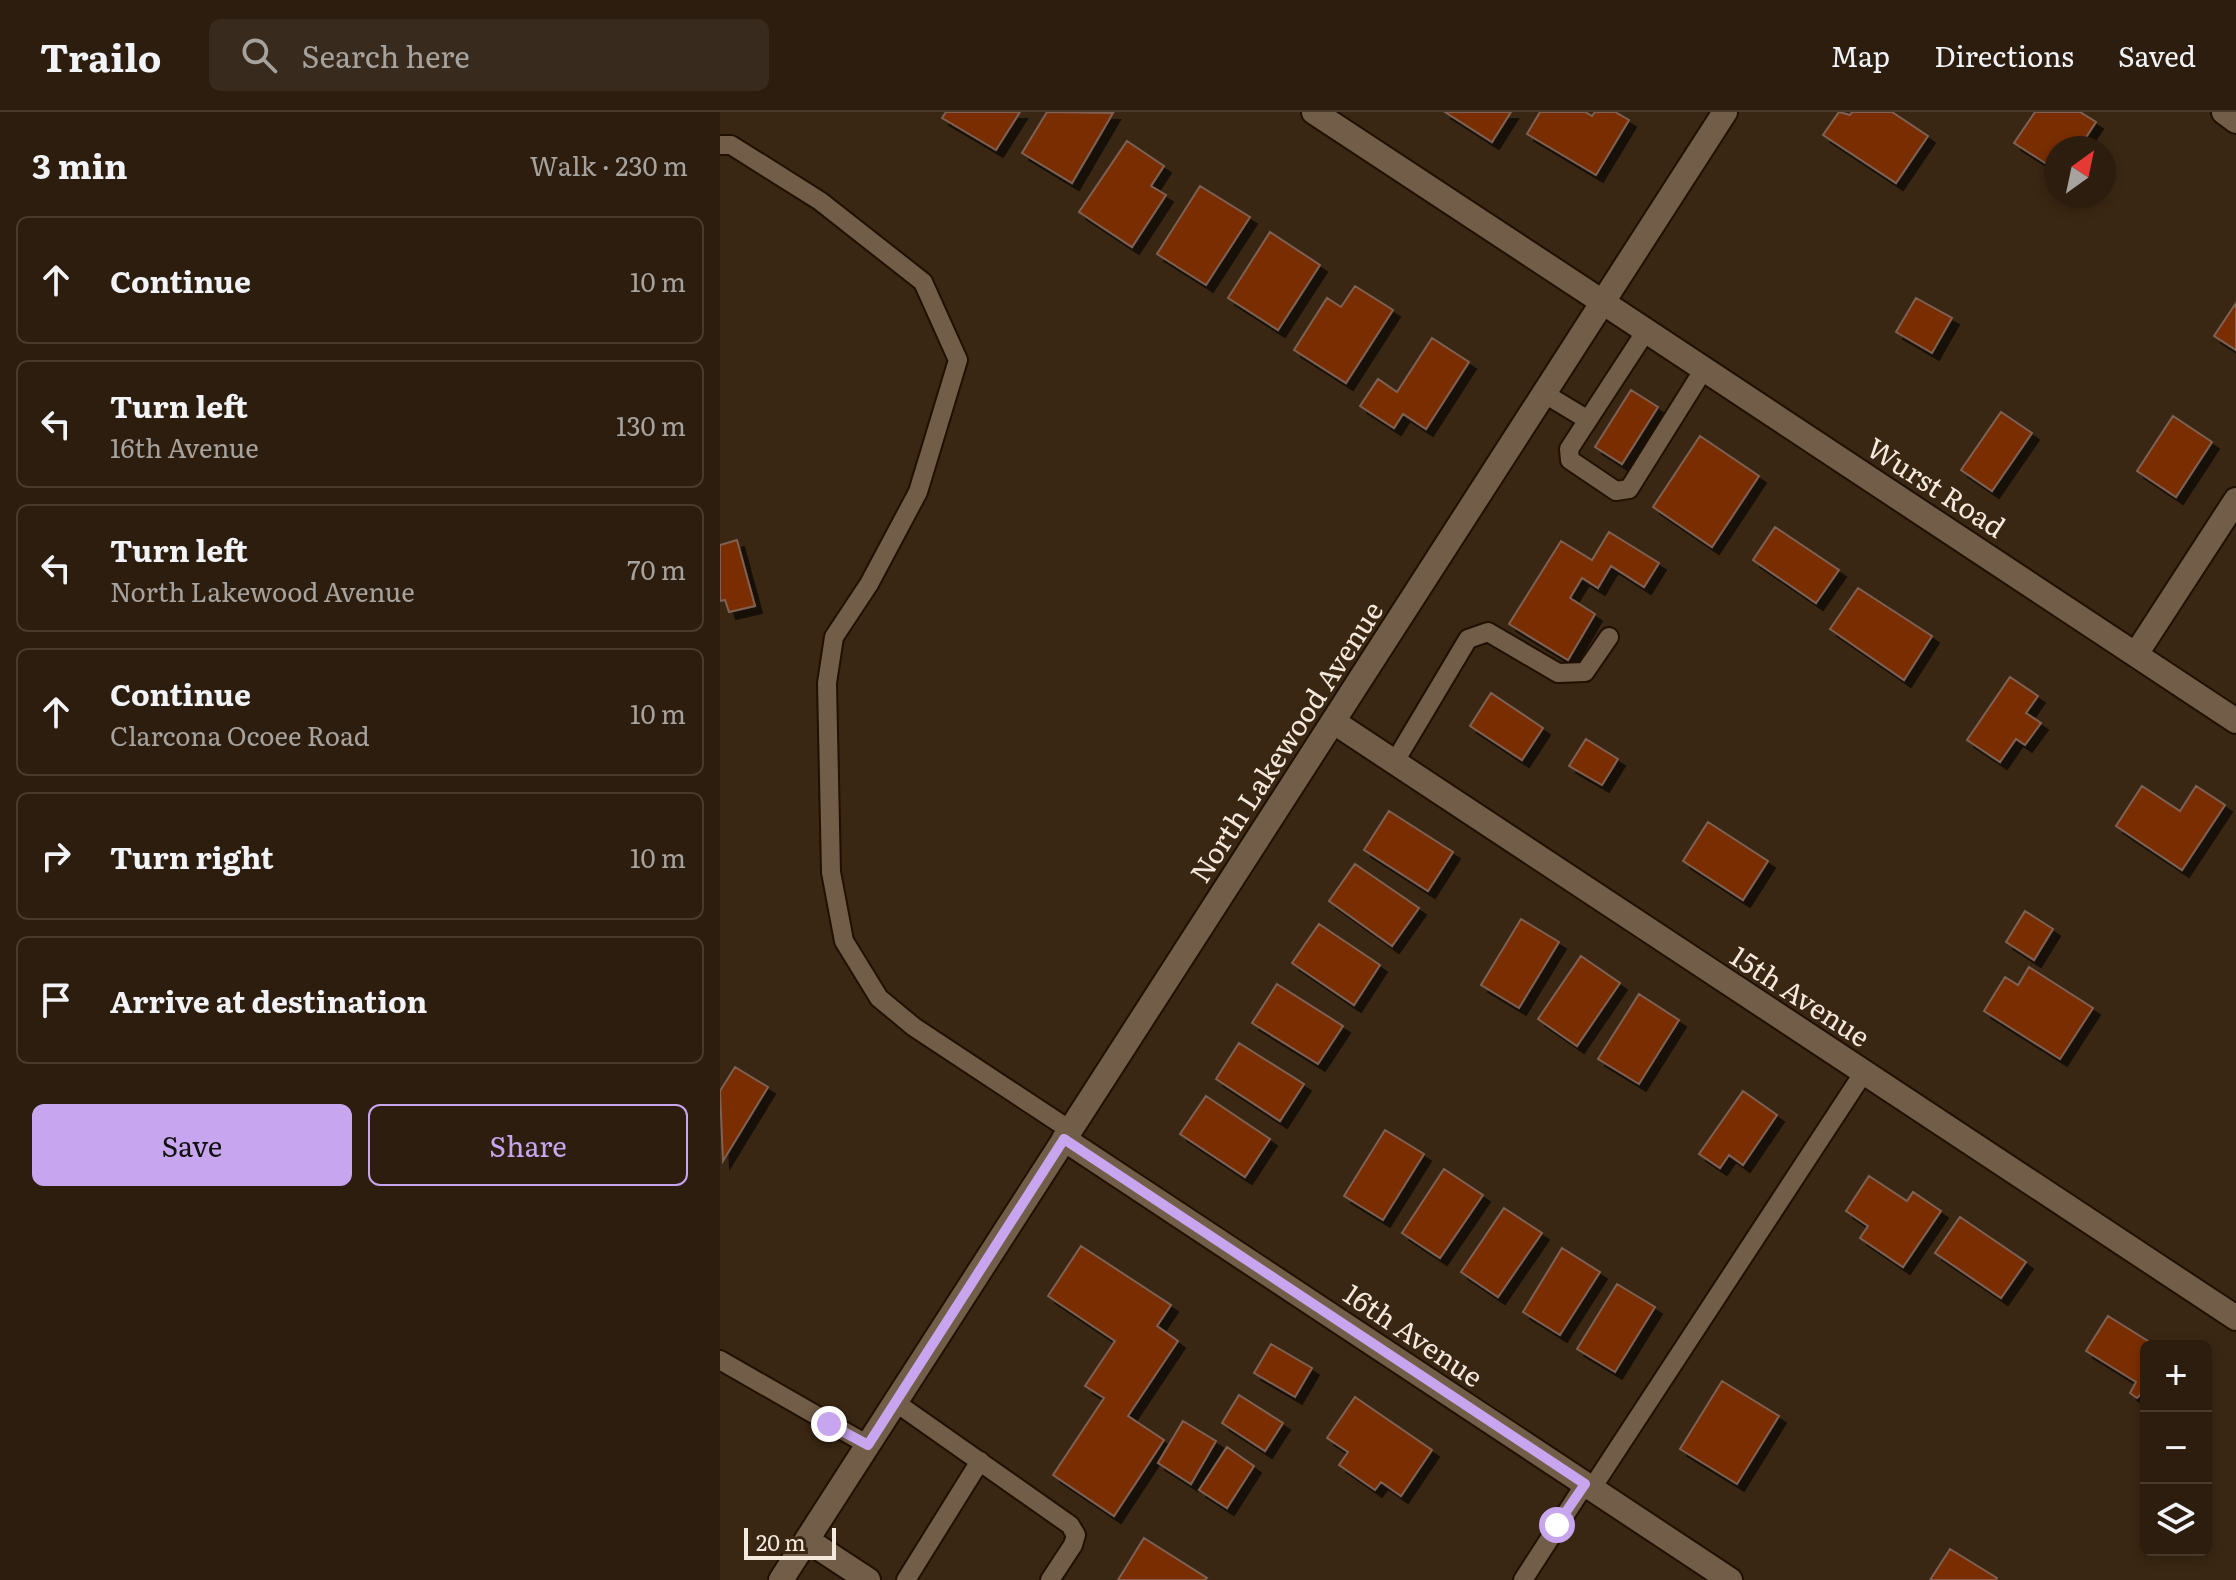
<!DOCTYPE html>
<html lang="en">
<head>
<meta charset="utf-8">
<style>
  :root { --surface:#2c1d0e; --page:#382a1c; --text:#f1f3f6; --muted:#a6a29e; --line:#483b2e; --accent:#c8a6ef }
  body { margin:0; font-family:Literata,serif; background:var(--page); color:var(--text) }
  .controls { position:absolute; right:24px; bottom:24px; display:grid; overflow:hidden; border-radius:12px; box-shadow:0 4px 12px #0003 }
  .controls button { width:72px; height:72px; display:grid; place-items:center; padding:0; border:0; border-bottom:2px solid var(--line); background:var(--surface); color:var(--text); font:40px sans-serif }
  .compass { position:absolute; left:1324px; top:24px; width:72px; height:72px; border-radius:50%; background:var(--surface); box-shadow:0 4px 12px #0003; rotate:33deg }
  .scale { position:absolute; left:24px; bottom:20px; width:92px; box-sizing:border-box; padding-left:8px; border:4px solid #f5e8dc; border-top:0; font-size:22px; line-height:28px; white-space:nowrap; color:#f5e8dc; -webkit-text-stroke:6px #3a2713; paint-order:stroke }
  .stop { position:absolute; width:24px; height:24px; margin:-18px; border:6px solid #c8a6ef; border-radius:50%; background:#fff }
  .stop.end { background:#c8a6ef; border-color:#fff; box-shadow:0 2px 8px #0008 }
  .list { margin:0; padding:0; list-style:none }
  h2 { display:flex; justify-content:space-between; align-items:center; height:104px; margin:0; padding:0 32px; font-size:34px }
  h2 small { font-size:26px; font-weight:400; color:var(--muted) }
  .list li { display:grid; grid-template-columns:52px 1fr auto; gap:24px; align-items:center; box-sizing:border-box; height:128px; margin:0 16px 16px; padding:0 16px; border:2px solid var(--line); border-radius:12px }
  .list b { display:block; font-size:30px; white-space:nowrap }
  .list p { margin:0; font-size:26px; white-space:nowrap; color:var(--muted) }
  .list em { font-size:26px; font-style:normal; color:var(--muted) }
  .actions { display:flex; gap:16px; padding:24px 32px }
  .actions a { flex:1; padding:18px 0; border:2px solid var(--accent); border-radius:12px; text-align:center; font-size:28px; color:var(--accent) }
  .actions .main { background:var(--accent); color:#111 }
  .icon { flex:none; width:44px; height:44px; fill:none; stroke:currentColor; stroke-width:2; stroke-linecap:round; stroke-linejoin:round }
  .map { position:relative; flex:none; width:1516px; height:1468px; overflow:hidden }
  header { display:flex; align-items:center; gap:48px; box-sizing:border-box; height:112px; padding:0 40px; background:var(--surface); border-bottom:2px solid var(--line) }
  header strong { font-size:38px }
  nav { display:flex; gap:44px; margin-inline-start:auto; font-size:28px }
  .search { width:560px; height:72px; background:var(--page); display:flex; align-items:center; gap:20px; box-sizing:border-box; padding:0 28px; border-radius:12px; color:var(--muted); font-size:30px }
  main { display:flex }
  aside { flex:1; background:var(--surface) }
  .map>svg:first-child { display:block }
  .building { fill:#7a2d02; stroke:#7e6155; stroke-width:2; filter:url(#shadow) }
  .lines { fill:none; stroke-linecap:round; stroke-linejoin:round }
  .lane-casing { stroke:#201000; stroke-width:22 }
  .street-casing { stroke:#201000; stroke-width:28 }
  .secondary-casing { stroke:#201000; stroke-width:28 }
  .lane { stroke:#725d48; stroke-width:18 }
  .street { stroke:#725d48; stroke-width:24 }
  .secondary { stroke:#725d48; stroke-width:24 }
  .route { stroke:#c8a6ef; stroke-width:10 }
  .labels { text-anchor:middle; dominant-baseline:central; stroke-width:6; stroke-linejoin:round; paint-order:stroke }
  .street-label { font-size:28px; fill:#f5e8dc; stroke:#3a2713 }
</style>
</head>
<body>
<header>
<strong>Trailo</strong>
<div class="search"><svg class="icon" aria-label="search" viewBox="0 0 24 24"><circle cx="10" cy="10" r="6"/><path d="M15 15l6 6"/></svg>Search here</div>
<nav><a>Map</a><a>Directions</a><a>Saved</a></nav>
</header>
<main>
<aside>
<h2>3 min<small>Walk · 230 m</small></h2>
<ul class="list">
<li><svg class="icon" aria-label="ahead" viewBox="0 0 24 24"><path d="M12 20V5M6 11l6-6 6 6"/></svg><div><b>Continue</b></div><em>10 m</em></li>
<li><svg class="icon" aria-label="left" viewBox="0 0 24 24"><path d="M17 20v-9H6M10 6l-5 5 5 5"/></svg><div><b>Turn left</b><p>16th Avenue</p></div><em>130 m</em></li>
<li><svg class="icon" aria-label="left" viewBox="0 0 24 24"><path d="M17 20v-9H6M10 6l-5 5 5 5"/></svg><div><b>Turn left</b><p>North Lakewood Avenue</p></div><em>70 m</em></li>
<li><svg class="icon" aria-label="ahead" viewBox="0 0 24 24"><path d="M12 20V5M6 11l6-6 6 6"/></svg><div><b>Continue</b><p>Clarcona Ocoee Road</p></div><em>10 m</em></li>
<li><svg class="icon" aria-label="right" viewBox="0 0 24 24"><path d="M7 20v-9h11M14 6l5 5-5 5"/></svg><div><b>Turn right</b></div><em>10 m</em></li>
<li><svg class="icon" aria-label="arrive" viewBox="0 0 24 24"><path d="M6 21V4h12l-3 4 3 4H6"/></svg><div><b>Arrive at destination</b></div></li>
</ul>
<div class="actions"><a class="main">Save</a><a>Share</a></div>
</aside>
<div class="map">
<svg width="1516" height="1468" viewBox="0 0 1516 1468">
  <defs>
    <filter id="shadow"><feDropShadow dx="7" dy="7" stdDeviation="0" flood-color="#0009"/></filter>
  </defs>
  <rect width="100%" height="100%" fill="#3a2713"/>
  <!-- building -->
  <path class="building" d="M226,0H300L276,38L222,6Z
    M327,0L393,1L352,71L302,41Z
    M725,0H791L772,30Z
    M820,0H865L872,4L875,0H895L909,8L876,63L807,22Z
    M1119,0L1130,3L1132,0H1172L1208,24L1176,71L1103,23Z
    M1315,0H1360L1376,10L1359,36H1336V58L1294,31Z
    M407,29L444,54L431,74L446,83L412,135L359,100Z
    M480,74L530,105L486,173L437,142Z
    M550,120L600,153L558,218L508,186Z
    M635,174L673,198L626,271L574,238L607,186L621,195Z
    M1196,186L1232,206L1212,241L1176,220Z
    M1516,191V238L1494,224Z
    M712,226L749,250L706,317L683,302L674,316L640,294L658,267L677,280Z
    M911,278L938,295L902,352L875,335Z
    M1281,300L1312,321L1272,379L1241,358Z
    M1453,304L1492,330L1456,385L1417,359Z
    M980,324L1039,364L992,435L933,395Z
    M1055,415L1119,458L1096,491L1033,448Z
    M889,420L939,451L924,475L891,454L878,476L862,466L850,486L875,502L848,548L789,512L841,429L872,448Z
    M17,428L35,494L9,500L5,488L0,489V433Z
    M1138,476L1212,524L1184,568L1110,517Z
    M1290,565L1318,584L1306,601L1321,611L1305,633L1296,627L1280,650L1247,628Z
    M771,581L823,616L802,648L750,614Z
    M866,627L898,647L882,673L849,654Z
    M1422,674L1460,699L1476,674L1505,693L1462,758L1396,714Z
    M669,699L733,740L708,779L644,738Z
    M988,710L1048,749L1023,788L963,749Z
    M635,752L699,796L672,834L609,789Z
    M1305,799L1333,817L1314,848L1286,830Z
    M801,807L839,830L799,896L761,873Z
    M599,812L660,853L634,893L572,851Z
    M861,844L900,871L857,934L818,907Z
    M1309,855L1373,896L1340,947L1264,899L1285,865L1298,873Z
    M557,872L623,914L598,952L532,911Z
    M919,882L959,908L919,972L878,947Z
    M519,931L584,972L560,1009L496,967Z
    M15,955L48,975L3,1049L0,979Z
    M1023,979L1057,1003L1023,1053L1009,1043L1000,1056L979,1042Z
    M486,984L550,1027L525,1065L460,1022Z
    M665,1018L704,1042L663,1108L624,1084Z
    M724,1057L763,1083L720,1146L682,1121Z
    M1149,1064L1187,1089L1193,1080L1221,1099L1183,1155L1140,1126L1148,1114L1126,1099Z
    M784,1096L822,1121L778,1185L741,1160Z
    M1240,1105L1306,1150L1281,1186L1215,1141Z
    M361,1134L451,1193L437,1214L458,1229L408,1304L444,1328L394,1404L333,1363L384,1286L365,1274L395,1229L328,1184Z
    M842,1136L880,1160L840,1223L803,1200Z
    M897,1172L935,1195L895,1260L857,1237Z
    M1388,1204L1436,1234H1426V1277L1417,1286L1410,1281L1416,1270L1366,1239Z
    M551,1232L592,1256L575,1285L534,1261Z
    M1002,1269L1059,1304L1017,1372L960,1337Z
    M519,1283L563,1311L545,1339L502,1311Z
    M635,1285L712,1338L681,1384L661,1370L655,1378L619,1353L628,1340L607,1326Z
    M463,1309L496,1329L471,1372L438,1351Z
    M507,1335L534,1354L507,1396L479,1378Z
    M424,1426L487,1466L485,1468H398Z
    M1230,1437L1277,1466L1276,1468H1210Z"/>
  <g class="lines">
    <!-- lane casing -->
    <g class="lane-casing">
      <path id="lane" d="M0,33H11L100,89L203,170L238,248L198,380L149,472L114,525L107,571L111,760L124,829L159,886L194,915L350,1018
        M926,219L849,337L850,348L896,379L909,377L984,257
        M825,282L868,308
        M674,651L748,527L768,520L838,561L865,560L889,525
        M0,1248L148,1333
        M175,1290L350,1413L356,1423L353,1433L330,1468
        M872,1376L1144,960
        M186,1468L260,1349
        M803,1468L865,1372"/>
    </g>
    <!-- street casing -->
    <g class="street-casing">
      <path id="street" d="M594,0L884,191
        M1504,0L1516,9
        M1416,542L1516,388
        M614,610L1516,1206
        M344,1027L1010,1468
        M87,1428L148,1468"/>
    </g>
    <!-- secondary casing -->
    <g class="secondary-casing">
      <path id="secondary" d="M884,191L1516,609
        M61,1468L1005,0"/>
    </g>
    <!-- lane -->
    <use href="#lane" class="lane"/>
    <!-- street -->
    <use href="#street" class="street"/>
    <!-- secondary -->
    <use href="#secondary" class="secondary"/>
  </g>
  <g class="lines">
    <!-- route -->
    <path class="route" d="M109,1312L148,1333L344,1027L865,1372L837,1413"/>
  </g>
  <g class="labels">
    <!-- street labels -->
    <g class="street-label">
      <text transform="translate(1217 374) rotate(33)">Wurst Road</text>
      <text transform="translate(565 629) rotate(-57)">North Lakewood Avenue</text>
      <text transform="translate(1081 883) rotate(33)">15th Avenue</text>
      <text transform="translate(694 1222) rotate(34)">16th Avenue</text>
    </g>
  </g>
</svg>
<div class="controls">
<button>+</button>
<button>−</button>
<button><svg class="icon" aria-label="layers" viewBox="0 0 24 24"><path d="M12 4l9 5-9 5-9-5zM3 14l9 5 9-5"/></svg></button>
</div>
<svg class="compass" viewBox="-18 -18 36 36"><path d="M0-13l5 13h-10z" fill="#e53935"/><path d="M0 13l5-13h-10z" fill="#a6a29e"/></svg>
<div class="scale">20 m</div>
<div class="stop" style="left:837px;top:1413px"></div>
<div class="stop end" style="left:109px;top:1312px"></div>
</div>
</main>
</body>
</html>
